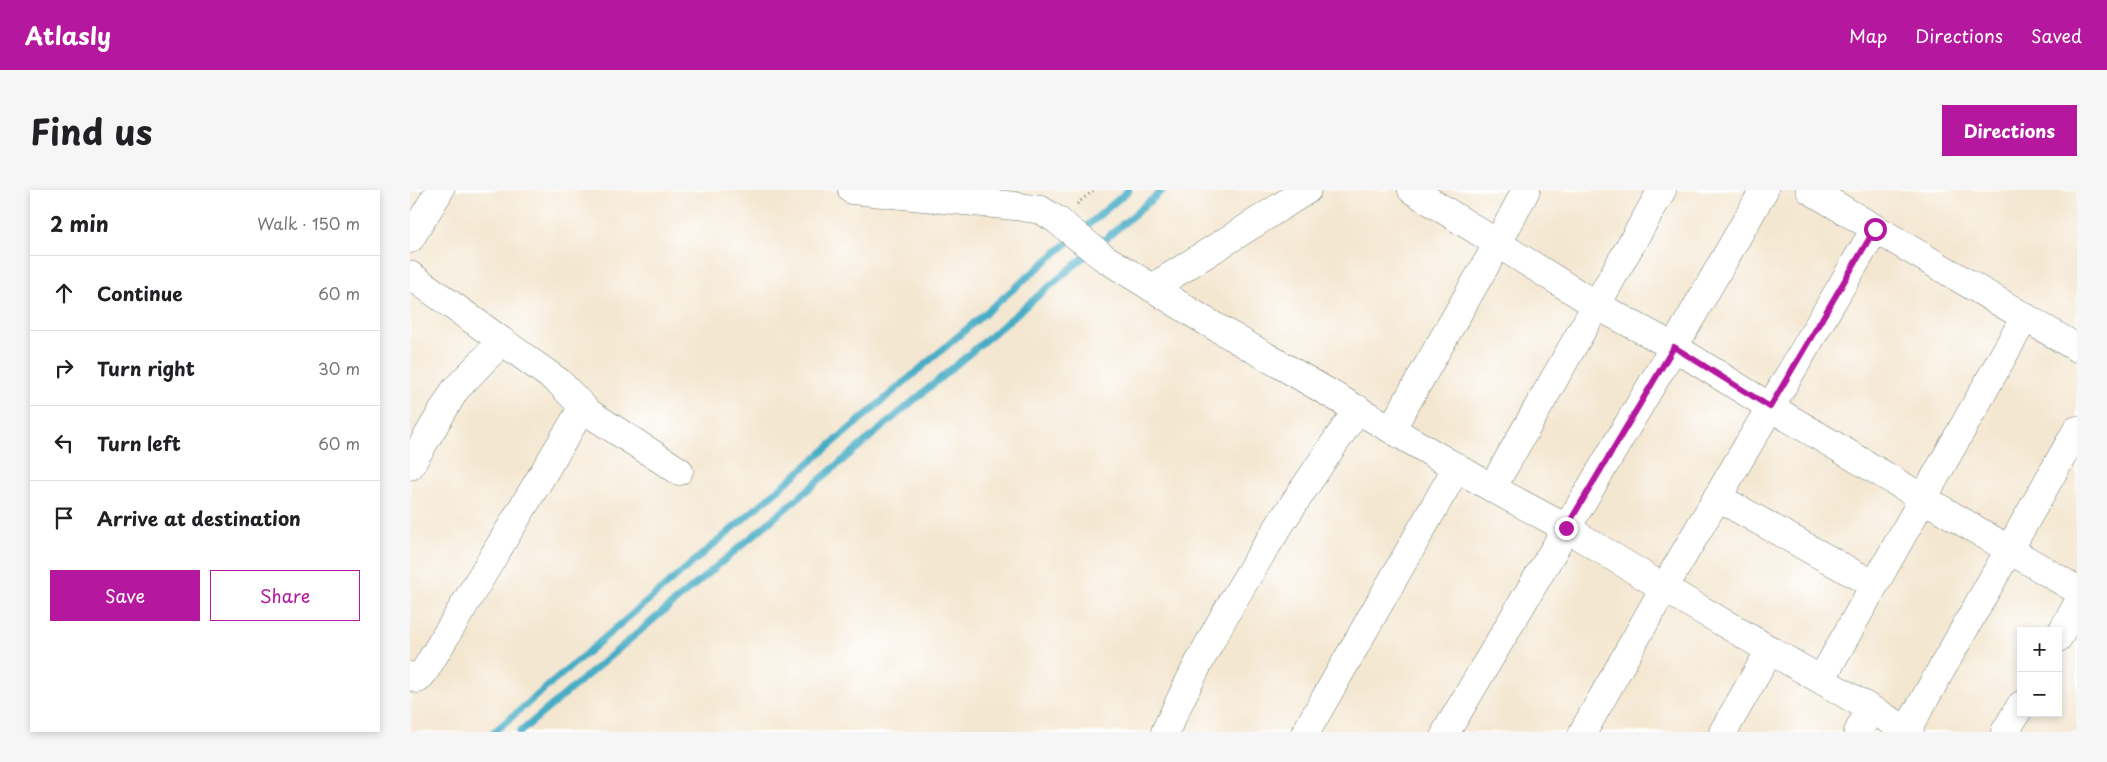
<!DOCTYPE html>
<html lang="en">
<head>
<meta charset="utf-8">
<style>
  :root { --surface:#fff; --page:#f6f6f6; --text:#202124; --muted:#757577; --line:#e0e0e0; --accent:#b5179e }
  body { margin:0; font-family:"Playpen Sans",sans-serif; background:var(--page); color:var(--text) }
  .controls { position:absolute; right:15px; bottom:15px; display:grid; overflow:hidden; border-radius:0px; box-shadow:0 2px 8px #0003 }
  .controls button { width:45px; height:45px; display:grid; place-items:center; padding:0; border:0; border-bottom:1px solid var(--line); background:var(--surface); color:var(--text); font:25px sans-serif }
  .stop { position:absolute; width:15px; height:15px; margin:-11px; border:4px solid #b5179e; border-radius:50%; background:#fff }
  .stop.end { background:#b5179e; border-color:#fff; box-shadow:0 1px 5px #0008 }
  .list { margin:0; padding:0; list-style:none }
  h2 { display:flex; justify-content:space-between; align-items:center; height:65px; margin:0; padding:0 20px; font-size:21px }
  h2 small { font-size:16px; font-weight:400; color:var(--muted) }
  .list li { display:grid; grid-template-columns:32px 1fr auto; gap:15px; align-items:center; box-sizing:border-box; height:75px; padding:0 20px; border-top:1px solid var(--line) }
  .list b { display:block; font-size:19px; white-space:nowrap }
  .list em { font-size:16px; font-style:normal; color:var(--muted) }
  .actions { display:flex; gap:10px; padding:15px 20px }
  .actions a { flex:1; padding:11px 0; border:1px solid var(--accent); border-radius:0px; text-align:center; font-size:18px; color:var(--accent) }
  .actions .main { background:var(--accent); color:#fff }
  .icon { flex:none; width:28px; height:28px; fill:none; stroke:currentColor; stroke-width:2; stroke-linecap:round; stroke-linejoin:round }
  .map { position:relative; flex:none; width:1667px; height:542px; overflow:hidden; border-radius:0px }
  header { display:flex; align-items:center; gap:30px; box-sizing:border-box; height:70px; padding:0 25px; background:var(--accent); color:#fff }
  header strong { font-size:24px }
  nav { display:flex; gap:28px; margin-inline-start:auto; font-size:18px }
  .intro { display:flex; align-items:center; justify-content:space-between; box-sizing:border-box; height:120px; padding:0 30px }
  h1 { margin:0; font-size:35px }
  .button { padding:12px 22px; border-radius:0px; background:var(--accent); color:#fff; font-size:18px; font-weight:700 }
  main { display:flex; gap:30px; padding:0 30px }
  aside { flex:1; background:var(--surface); border-radius:0px; box-shadow:0 2px 8px #0003 }
  .map>svg:first-child { display:block }
  .lines { fill:none; stroke-linecap:round; stroke-linejoin:round }
  .stream { stroke:#47adc6; stroke-width:7 }
  .street-casing { stroke:#6a786b; stroke-width:29 }
  .path { stroke:#6a786b; stroke-width:3; stroke-dasharray:1 4; stroke-linecap:butt }
  .street { stroke:#fff; stroke-width:28 }
  .route { stroke:#b5179e; stroke-width:6 }
</style>
</head>
<body>
<header>
<strong>Atlasly</strong>
<nav><a>Map</a><a>Directions</a><a>Saved</a></nav>
</header>
<div class="intro"><h1>Find us</h1><a class="button">Directions</a></div>
<main>
<aside>
<h2>2 min<small>Walk · 150 m</small></h2>
<ul class="list">
<li><svg class="icon" aria-label="ahead" viewBox="0 0 24 24"><path d="M12 20V5M6 11l6-6 6 6"/></svg><div><b>Continue</b></div><em>60 m</em></li>
<li><svg class="icon" aria-label="right" viewBox="0 0 24 24"><path d="M7 20v-9h11M14 6l5 5-5 5"/></svg><div><b>Turn right</b></div><em>30 m</em></li>
<li><svg class="icon" aria-label="left" viewBox="0 0 24 24"><path d="M17 20v-9H6M10 6l-5 5 5 5"/></svg><div><b>Turn left</b></div><em>60 m</em></li>
<li><svg class="icon" aria-label="arrive" viewBox="0 0 24 24"><path d="M6 21V4h12l-3 4 3 4H6"/></svg><div><b>Arrive at destination</b></div></li>
</ul>
<div class="actions"><a class="main">Save</a><a>Share</a></div>
</aside>
<div class="map">
<svg width="1667" height="542" viewBox="0 0 1667 542">
  <rect width="100%" height="100%" fill="#fff"/>
  <filter id="ink" filterUnits="userSpaceOnUse"><feTurbulence type="fractalNoise" baseFrequency=".02" numOctaves="2"/><feDisplacementMap in="SourceGraphic" scale="10" xChannelSelector="R" yChannelSelector="G"/><feConvolveMatrix kernelMatrix="1 2 1 2 8 2 1 2 1" color-interpolation-filters="sRGB"/></filter>
  <filter id="wash" filterUnits="userSpaceOnUse"><feTurbulence type="fractalNoise" baseFrequency=".0096" numOctaves="4" result="noise"/><feDisplacementMap in="SourceGraphic" scale="20" xChannelSelector="R" yChannelSelector="G"/><feGaussianBlur stdDeviation="1.12" result="paint"/><feColorMatrix in="noise" values="0 0 0 0 0 0 0 0 0 0 0 0 0 0 0 0 0 1.4 0 .05"/><feComposite in="paint" operator="in"/></filter>
  <g filter="url(#wash)">
    <rect width="100%" height="100%" fill="#f4e7d1"/>
    <g class="lines">
      <!-- stream -->
      <path class="stream" d="M670,42L719,0
        M687,56L753,0
        M84,542L662,49
        M110,542L679,63"/>
    </g>
  </g>
  <g filter="url(#ink)">
    <g class="lines">
      <!-- street casing -->
      <g class="street-casing">
        <path id="street" d="M442,0L605,16L631,20L647,30L693,67L792,129L1082,298L1156,338L1254,398L1500,542
          M1002,0L1186,115L1264,157L1360,217L1667,400
          M1400,0L1667,158
          M0,49L30,0
          M0,85L149,192L179,223L269,281
          M742,98L897,0
          M982,238L1087,55L1116,0
          M0,276L45,200L92,151
          M1082,298L1252,0
          M1307,307L1464,395
          M1648,448L1667,415
          M0,486L8,489L14,482L173,217
          M1411,490L1615,127
          M1497,540L1667,240
          M755,542C767,517 779,491 792,467C837,380 893,299 948,219
          M896,542L1047,277
          M1036,542L1264,157L1354,0
          M1173,542L1254,398L1465,39
          M1313,542L1360,460
          M1448,542L1460,519
          M1595,542L1611,515"/>
      </g>
      <!-- path -->
      <path class="path" d="M667,14L684,0"/>
      <!-- street -->
      <use href="#street" class="street"/>
    </g>
  </g>
  <g class="lines" filter="url(#ink)">
    <!-- route -->
    <path class="route" d="M1156,338L1264,157L1360,217L1465,39"/>
  </g>
</svg>
<div class="controls">
<button>+</button>
<button>−</button>
</div>
<div class="stop" style="left:1465px;top:39px"></div>
<div class="stop end" style="left:1156px;top:338px"></div>
</div>
</main>
</body>
</html>
